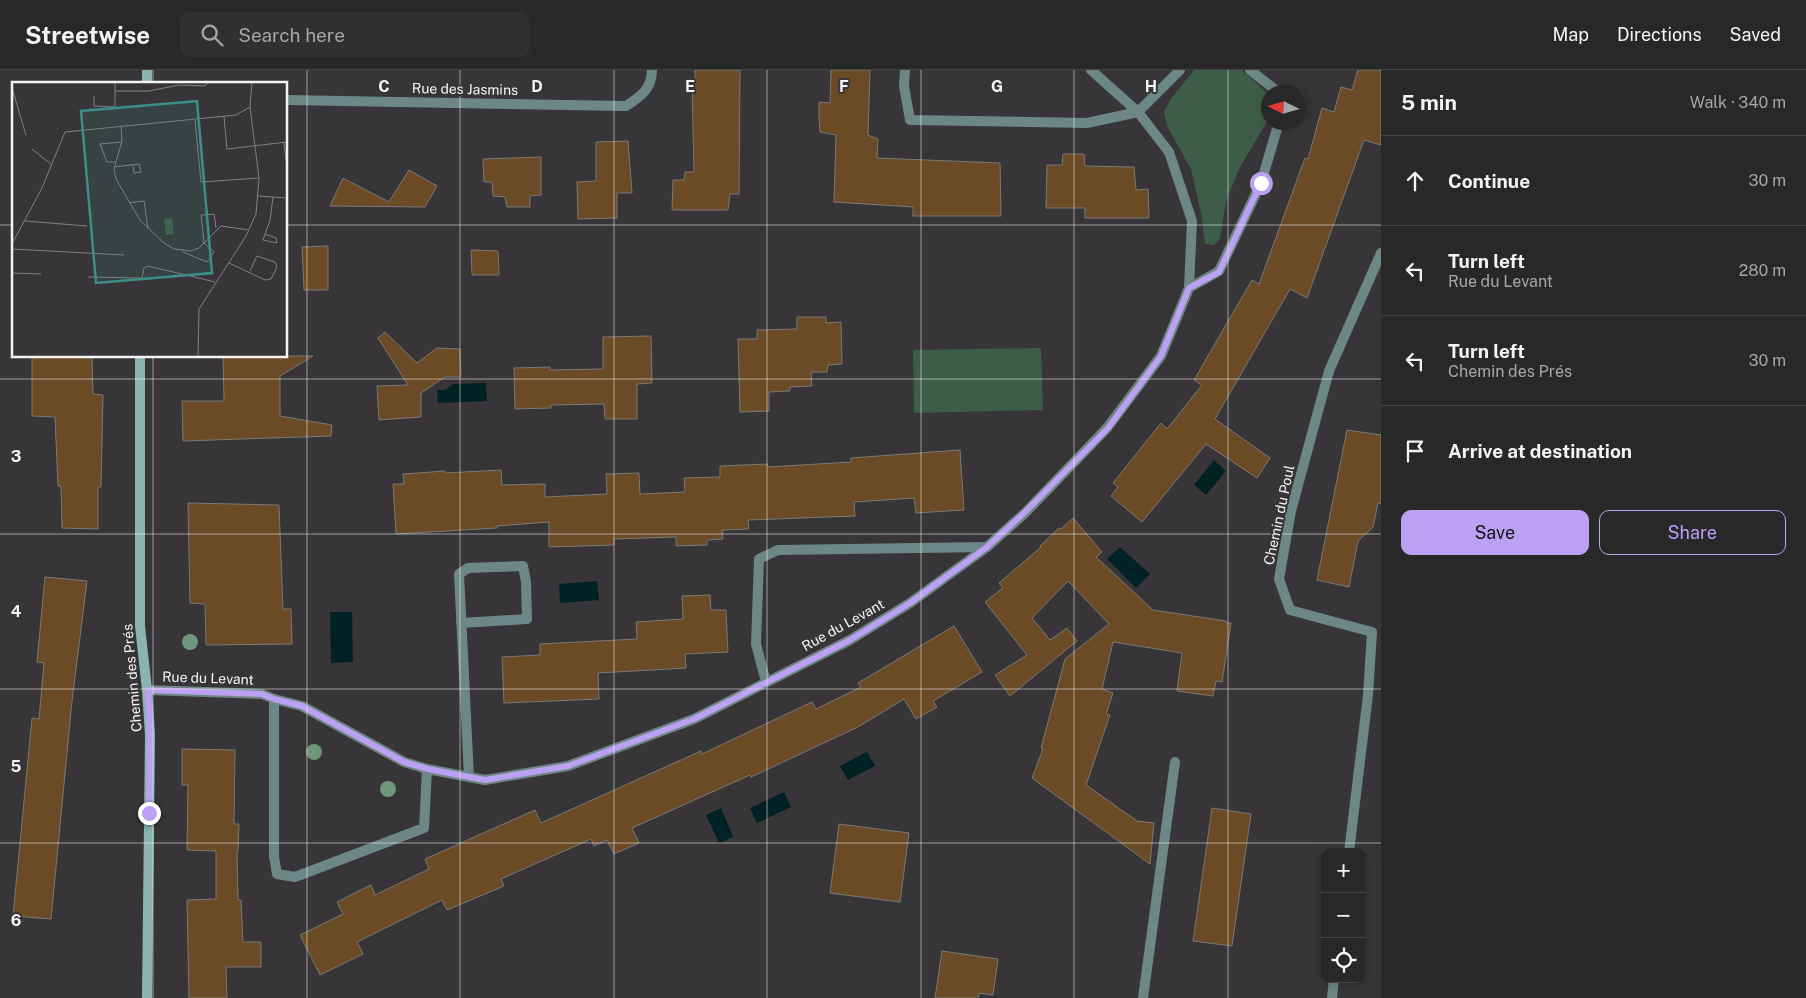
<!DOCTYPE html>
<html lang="en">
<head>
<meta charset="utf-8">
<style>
  :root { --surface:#292829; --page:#313031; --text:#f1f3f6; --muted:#a5a6a8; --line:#454446; --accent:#bca0f2 }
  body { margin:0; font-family:"Public Sans",sans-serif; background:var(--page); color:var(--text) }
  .controls { position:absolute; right:15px; bottom:15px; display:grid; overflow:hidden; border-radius:10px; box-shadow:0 2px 12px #0003 }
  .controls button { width:45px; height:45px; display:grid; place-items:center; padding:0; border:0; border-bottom:1px solid var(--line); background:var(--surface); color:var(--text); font:25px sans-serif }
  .compass { position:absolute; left:1261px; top:15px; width:45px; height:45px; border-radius:50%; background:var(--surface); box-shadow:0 2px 12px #0003; rotate:275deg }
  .stop { position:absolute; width:15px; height:15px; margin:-11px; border:4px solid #bca0f2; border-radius:50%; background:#fff }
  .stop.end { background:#bca0f2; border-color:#fff; box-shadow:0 1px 5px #0008 }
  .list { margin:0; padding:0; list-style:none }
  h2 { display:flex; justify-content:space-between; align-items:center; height:65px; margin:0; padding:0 20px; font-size:21px }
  h2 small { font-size:16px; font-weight:400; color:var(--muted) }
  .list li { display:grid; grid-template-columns:32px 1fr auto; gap:15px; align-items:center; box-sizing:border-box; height:90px; padding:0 20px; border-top:1px solid var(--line) }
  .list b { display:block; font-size:19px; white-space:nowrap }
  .list p { margin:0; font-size:16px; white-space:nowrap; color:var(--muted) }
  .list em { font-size:16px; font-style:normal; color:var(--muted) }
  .actions { display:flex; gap:10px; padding:15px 20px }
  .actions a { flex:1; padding:11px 0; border:1px solid var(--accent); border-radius:10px; text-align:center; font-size:18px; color:var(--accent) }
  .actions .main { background:var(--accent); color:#111 }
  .icon { flex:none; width:28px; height:28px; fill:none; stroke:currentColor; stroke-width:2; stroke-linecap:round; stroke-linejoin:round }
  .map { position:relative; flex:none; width:1381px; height:928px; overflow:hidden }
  header { display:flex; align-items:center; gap:30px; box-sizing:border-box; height:70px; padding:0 25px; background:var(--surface); border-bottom:1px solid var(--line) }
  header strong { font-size:24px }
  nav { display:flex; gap:28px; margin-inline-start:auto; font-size:18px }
  .search { width:350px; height:45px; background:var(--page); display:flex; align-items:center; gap:12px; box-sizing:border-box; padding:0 18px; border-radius:10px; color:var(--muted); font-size:19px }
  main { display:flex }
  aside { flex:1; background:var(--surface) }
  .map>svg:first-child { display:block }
  .green { fill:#3d5d48 }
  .water { fill:#002224 }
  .building { fill:#6b4a26; stroke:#7b7976 }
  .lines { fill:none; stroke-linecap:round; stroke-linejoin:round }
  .lane { stroke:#6c8785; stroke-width:10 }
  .street { stroke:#6c8785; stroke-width:10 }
  .secondary { stroke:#89b4b1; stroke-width:10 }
  .tree { fill:#70977d }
  .route { stroke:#bca0f2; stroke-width:6 }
  .grid { fill:none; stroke:#f5f4f5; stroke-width:1; stroke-opacity:0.55 }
  .labels { text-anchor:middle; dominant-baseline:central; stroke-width:4; stroke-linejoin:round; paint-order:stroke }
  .street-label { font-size:14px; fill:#f5f4f5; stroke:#373537 }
  .inset-road { fill:none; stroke:#838183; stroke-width:1 }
  .view { fill:#3d8f89; fill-opacity:0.15; stroke:#3d8f89; stroke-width:2.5 }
  .inset-edge { fill:none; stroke:#f5f4f5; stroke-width:2.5 }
  .grid-label { font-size:16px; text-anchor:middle; font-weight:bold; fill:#f5f4f5; stroke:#373537; stroke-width:4; stroke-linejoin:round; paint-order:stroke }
</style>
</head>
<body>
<header>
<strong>Streetwise</strong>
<div class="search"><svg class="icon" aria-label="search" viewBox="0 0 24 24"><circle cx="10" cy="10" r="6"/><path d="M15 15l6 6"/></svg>Search here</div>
<nav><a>Map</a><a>Directions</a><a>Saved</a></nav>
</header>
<main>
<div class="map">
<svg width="1381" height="928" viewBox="0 0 1381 928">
  <rect width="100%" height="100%" fill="#373537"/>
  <!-- green -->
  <path class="green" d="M1194,0H1242L1268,24V50L1240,97L1226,131L1220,169L1214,175L1205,174L1202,148L1191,99L1167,56L1164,42L1170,30Z
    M1041,278L1043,340L914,343L913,280Z"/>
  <!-- water -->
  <path class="water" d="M486,313L487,331L438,333L437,320H445L453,314Z
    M1214,390L1226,401L1206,425L1194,415Z
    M1120,477L1150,504L1136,518L1107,489Z
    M597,511L599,530L560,533L559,514Z
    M330,542H352L353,592L331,593Z
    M867,682L875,696L848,710L840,696Z
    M784,722L791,737L757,753L750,738Z
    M721,738L733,767L719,773L706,745Z"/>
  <!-- building -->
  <path class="building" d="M695,0H740L739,124H730L728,140H672L673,110H684L685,102H694L692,16H695Z
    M831,0H870L868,65L878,69L877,88L1000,93L1001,146H913V137L834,132L836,65L820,62L819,50V32L830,33Z
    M1358,0H1381V75L1364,70L1307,228L1290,219L1215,349L1270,388L1257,408L1206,374L1142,452L1111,426L1118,417L1113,413L1161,353L1167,359L1202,315L1194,310L1252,210L1259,214L1305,88L1308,89L1322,38L1334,42L1341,17L1352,20Z
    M628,71L632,123H617V148L578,149L577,112L596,111V72Z
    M1063,84H1084L1085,96L1134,97L1136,120L1148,119L1149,148H1085V138H1046L1047,95H1062Z
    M541,87V125L530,126V137H507L505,127L493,126L492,112H484L483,89Z
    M409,100L437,116L425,137L330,136L343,108L389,132Z
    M328,176V220H304L302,177Z
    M471,180L498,181L499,205H472Z
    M797,247H826V253L841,252L842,294L828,295L827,302H811L812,316L790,317V321L769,322V341L740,342L738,269H757V260L797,259Z
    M385,262L417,293L437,278L460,279L461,307H445L421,323V347L379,350L377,316L408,315L378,268Z
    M651,266L652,313L637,314V349H605L604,334L551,335V338L515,339L514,298L550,297V300L603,299V267Z
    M32,286H92L93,324L103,325L101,417H98V459L62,458L61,416H58L55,347L32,346Z
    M223,286H313L280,306V346L332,355L331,366L183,371L182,331H224Z
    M1347,360L1381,365V434L1378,433L1373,457L1358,471L1349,517L1317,510Z
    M960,380L964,440L916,443L914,428L854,432L855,446L748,450L749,459L722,460L723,469L707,470V475L676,476V467L614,469V475L549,477V452L497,456V458L396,464L393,414H404L403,404L445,401V403L501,400L502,415L545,414V427L607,424L606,404L639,403L640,424L685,422L684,408L720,407V396L767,394L768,397L851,392V388Z
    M188,433L279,435L283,539H291L292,574L206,575L205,534L190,533Z
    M1073,448L1102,482L1096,487L1153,540L1226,551V553H1231L1222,612L1216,611L1213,626L1177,621L1182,583L1113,572L1102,619L1113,623L1106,644L1110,645L1086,715L1137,751L1154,753L1150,794L1032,708L1043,679L1041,678L1065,589L1109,554L1068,511L1032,548L1050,570L1067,558L1077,571L1010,626L995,605L1027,585L985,532L1003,518L999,513L1041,477L1040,476L1059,458L1061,459Z
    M45,507L87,511L72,631L51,849L13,846L32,648L39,649L44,593L37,592Z
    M710,525L711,540H726L728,582L685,584L686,598L598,603L599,629L504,633L502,587L540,585V574L637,569L636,552L683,549L682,526Z
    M954,556L982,602L933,631L937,637L916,649L904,629L858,657L751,707L750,705L632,758L639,773L614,784L607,770L594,776L591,769L501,809L504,816L447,840L442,830L357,872L363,884L320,905L300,865L343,844L337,832L371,815L375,825L429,799L425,789L535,740L541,753L701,681L702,684L812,632L816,639L861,617L858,613Z
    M182,679L235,680L234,754H239L238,781H237L238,830H241L243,872H261V897H226L227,928H189L187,830L216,829V781L187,780L188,715H182Z
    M1212,738L1251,744L1232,876L1193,871Z
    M839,754L909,763L900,832L830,823Z
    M942,881L998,889L993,925L979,923L978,928H935Z"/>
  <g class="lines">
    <!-- lane -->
    <path class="lane" d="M905,0L904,16L910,50L1087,53L1138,42L1180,0
      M1250,0L1278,22
      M1189,218L1219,201L1261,113L1279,52
      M461,553L527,549L526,512L523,496L468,498L459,504L469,707
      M766,612L756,574L759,489L778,480L987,477
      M274,629V787L277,804L295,807L424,758L427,699
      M1349,782L1368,625L1372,562L1290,540L1279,509L1291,441L1329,301L1381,183
      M1143,928L1175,692
      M1332,928L1334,909"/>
    <!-- street -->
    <path class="street" d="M286,30L626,36C640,27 652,19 652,0
      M147,620L262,624L274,629L302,636L404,692L427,699L485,710L568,696L694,649L850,570L910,533L987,477L1025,443L1107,358L1161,286L1189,218L1192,151L1169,82L1138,42L1091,0"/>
    <!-- secondary -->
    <path class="secondary" d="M147,0V14
      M140,286V556L147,620L150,665L147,928"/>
  </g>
  <!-- trees -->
  <g class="tree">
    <circle cx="190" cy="572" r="8"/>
    <circle cx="314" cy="682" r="8"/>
    <circle cx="388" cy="719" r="8"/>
  </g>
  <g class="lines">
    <!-- route -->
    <path class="route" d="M149,743L150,666L148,620L262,624L274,629L302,636L404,692L428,699L485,710L568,696L694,649L850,570L910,533L987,477L1024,443L1108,358L1161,286L1189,218L1219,202L1261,113"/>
  </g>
  <!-- grid -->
  <path class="grid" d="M153,0V14M307,0V928M460,0V928M614,0V928M767,0V928M921,0V928M1074,0V928M1228,0V928M0,155H14M286,155H1381M153,286V928M0,309H1381M0,464H1381M0,619H1381M0,773H1381"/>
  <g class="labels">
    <!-- street labels -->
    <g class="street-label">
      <text transform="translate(465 19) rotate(1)">Rue des Jasmins</text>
      <text transform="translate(1279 445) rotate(-78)">Chemin du Poul</text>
      <text transform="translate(843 555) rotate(-29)">Rue du Levant</text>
      <text transform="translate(132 608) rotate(-95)">Chemin des Prés</text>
      <text transform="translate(208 608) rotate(2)">Rue du Levant</text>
    </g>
  </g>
  <!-- overview -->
  <g transform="translate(12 12)">
    <rect width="275" height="275" fill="#373537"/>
    <path d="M160,136L162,152L154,153L152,137Z" fill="#3d5d48"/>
    <path class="inset-road" d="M0,6L14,53M103,9H137L167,3L193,4L196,0M82,14V24L103,25V0M212,35L215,67L275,60M183,38L189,100L247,96M109,44L110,59L102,87L104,97L128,138L152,161L162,167L179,169L187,166L209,144L237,148M272,61L274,79M20,67L40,83M103,80H95L88,62L110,60M102,85L127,82L129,90L122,91L121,83M246,114L275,116M117,121L132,119L136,147M13,139L75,144M253,152L264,156L265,161L251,158L258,138L261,115M0,162L30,106L53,50L224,33L238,25L240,0M0,167L112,173M171,170L195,180L202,170L192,161L189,133L202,132L204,146M217,181L253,198L259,197L265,185L263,180L245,174L238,189M0,191L29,192M76,195L130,196L132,186L136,184L203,200M186,275L187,227L234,154L244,132L247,96L238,25"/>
    <path class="view" d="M185,19L200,191L84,201L69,29Z"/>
    <rect width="275" height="275" class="inset-edge"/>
  </g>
  <g class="grid-label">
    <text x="384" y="22">C</text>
    <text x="537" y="22">D</text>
    <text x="690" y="22">E</text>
    <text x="844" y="22">F</text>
    <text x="997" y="22">G</text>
    <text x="1151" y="22">H</text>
    <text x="16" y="392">3</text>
    <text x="16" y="547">4</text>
    <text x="16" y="702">5</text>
    <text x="16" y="856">6</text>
  </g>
</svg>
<div class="controls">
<button>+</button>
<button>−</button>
<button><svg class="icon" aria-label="locate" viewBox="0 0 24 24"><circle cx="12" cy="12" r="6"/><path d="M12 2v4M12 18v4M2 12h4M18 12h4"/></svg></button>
</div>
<svg class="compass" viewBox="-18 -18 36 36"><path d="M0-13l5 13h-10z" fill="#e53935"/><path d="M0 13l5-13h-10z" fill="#a5a6a8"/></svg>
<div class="stop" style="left:1261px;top:113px"></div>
<div class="stop end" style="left:149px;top:743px"></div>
</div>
<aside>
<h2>5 min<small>Walk · 340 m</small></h2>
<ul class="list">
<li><svg class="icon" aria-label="ahead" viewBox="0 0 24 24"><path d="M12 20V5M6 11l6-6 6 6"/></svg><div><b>Continue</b></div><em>30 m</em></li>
<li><svg class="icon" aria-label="left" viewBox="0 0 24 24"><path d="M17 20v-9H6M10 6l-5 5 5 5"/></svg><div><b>Turn left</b><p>Rue du Levant</p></div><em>280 m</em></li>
<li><svg class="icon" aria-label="left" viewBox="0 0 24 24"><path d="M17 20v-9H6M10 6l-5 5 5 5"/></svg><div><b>Turn left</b><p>Chemin des Prés</p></div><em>30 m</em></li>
<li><svg class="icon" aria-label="arrive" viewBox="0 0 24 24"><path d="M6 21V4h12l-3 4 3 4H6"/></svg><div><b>Arrive at destination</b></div></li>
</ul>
<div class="actions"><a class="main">Save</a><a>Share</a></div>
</aside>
</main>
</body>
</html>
